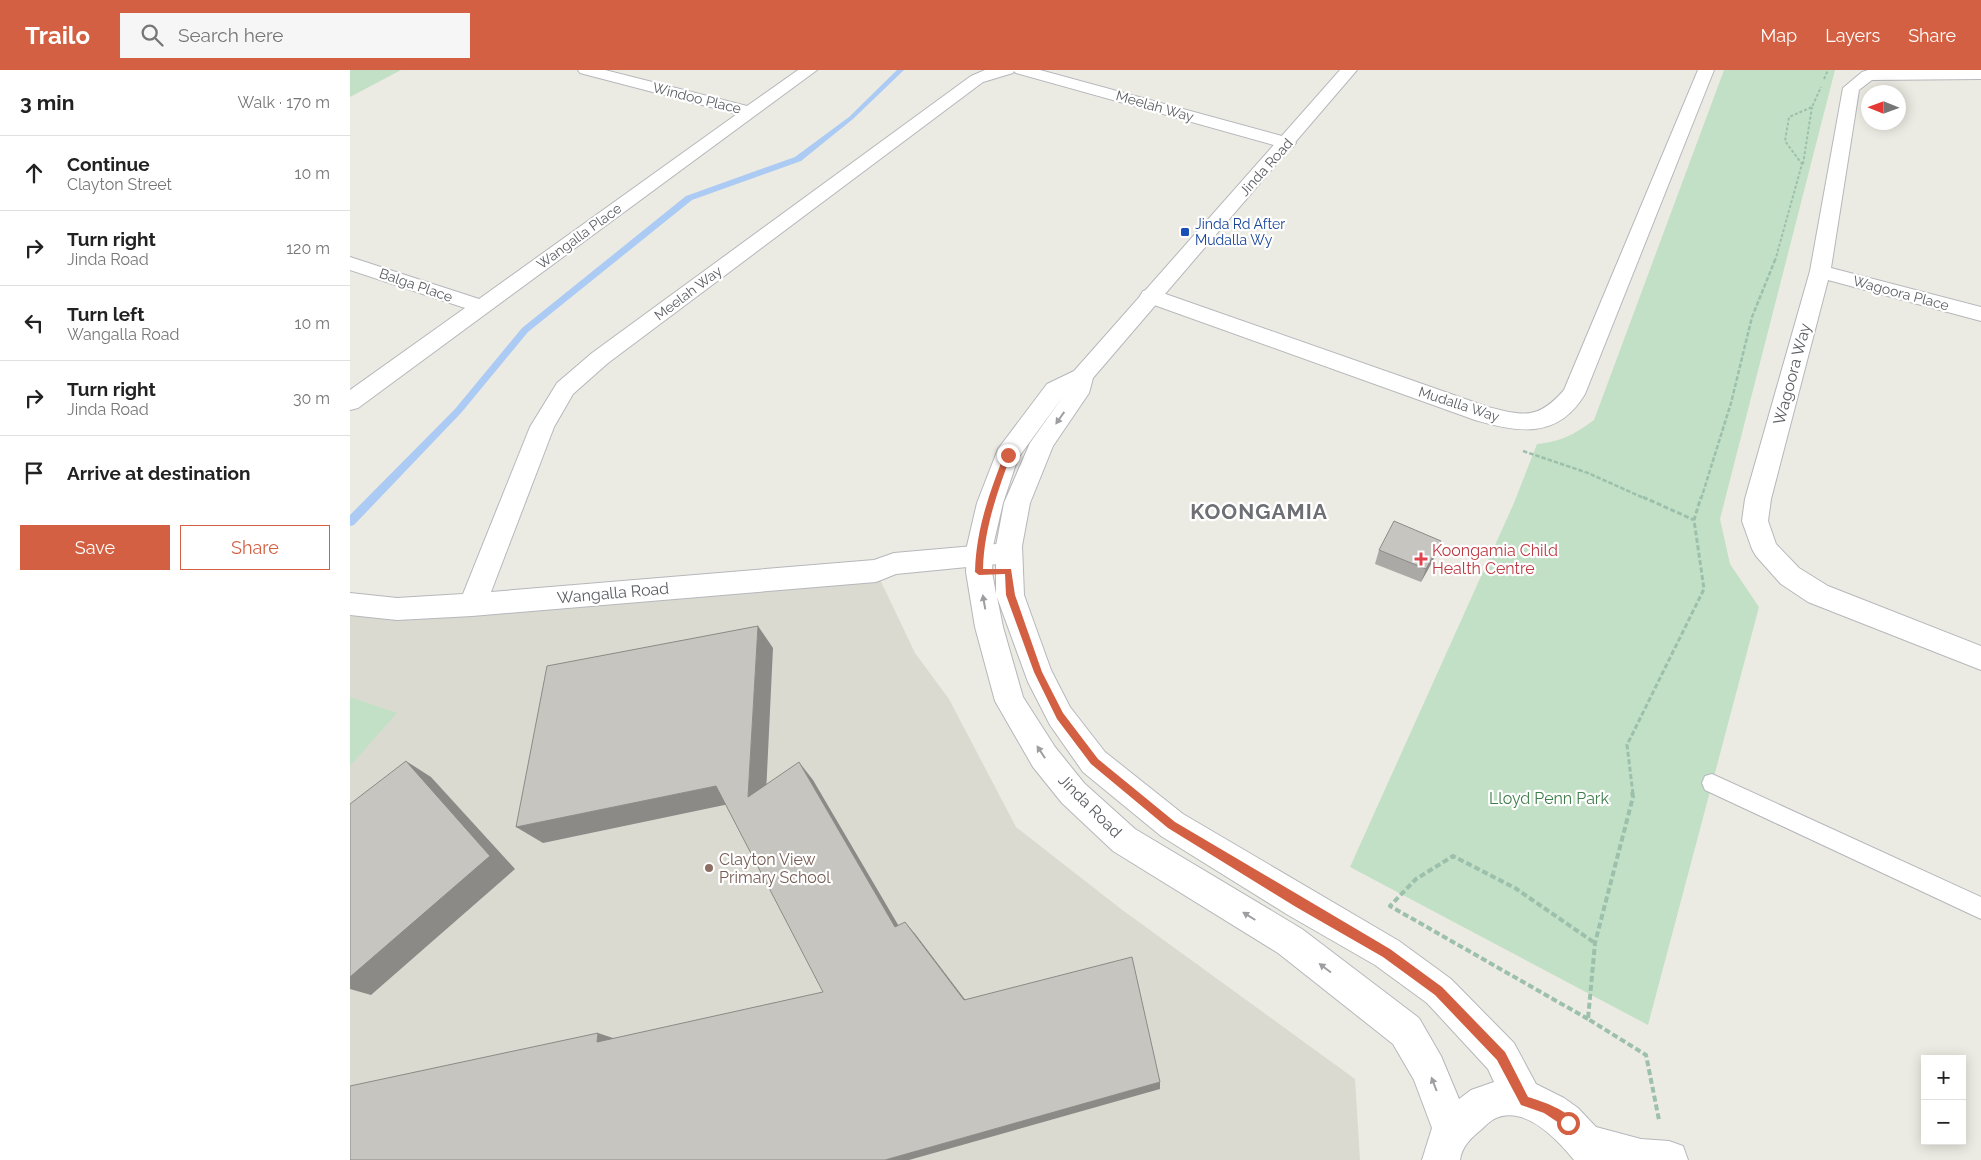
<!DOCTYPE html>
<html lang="en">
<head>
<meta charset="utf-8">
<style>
  :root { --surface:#fff; --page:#f6f6f6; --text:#222; --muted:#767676; --line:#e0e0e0; --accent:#d36042 }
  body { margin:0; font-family:Raleway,sans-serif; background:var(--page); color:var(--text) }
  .controls { position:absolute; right:15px; bottom:15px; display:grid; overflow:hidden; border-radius:0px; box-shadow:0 2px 12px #0003 }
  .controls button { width:45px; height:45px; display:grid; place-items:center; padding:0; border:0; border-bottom:1px solid var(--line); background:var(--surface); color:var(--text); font:25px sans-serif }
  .compass { position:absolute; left:1511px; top:15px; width:45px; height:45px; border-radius:50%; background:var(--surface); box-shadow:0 2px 12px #0003; rotate:271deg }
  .stop { position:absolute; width:15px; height:15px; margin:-11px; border:4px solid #d36042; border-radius:50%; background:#fff }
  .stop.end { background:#d36042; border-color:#fff; box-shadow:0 1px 5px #0008 }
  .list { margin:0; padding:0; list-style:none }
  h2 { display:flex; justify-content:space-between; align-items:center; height:65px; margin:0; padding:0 20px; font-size:21px }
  h2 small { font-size:16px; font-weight:400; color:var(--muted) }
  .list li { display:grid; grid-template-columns:32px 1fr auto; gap:15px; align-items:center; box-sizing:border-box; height:75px; padding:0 20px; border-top:1px solid var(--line) }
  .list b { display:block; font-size:19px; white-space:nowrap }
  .list p { margin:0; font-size:16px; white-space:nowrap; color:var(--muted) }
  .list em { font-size:16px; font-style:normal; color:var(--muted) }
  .actions { display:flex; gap:10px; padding:15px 20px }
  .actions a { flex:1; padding:11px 0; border:1px solid var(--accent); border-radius:0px; text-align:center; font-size:18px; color:var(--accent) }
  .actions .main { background:var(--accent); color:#fff }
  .icon { flex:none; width:28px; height:28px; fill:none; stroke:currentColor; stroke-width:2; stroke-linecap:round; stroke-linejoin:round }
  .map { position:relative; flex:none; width:1631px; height:1090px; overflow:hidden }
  header { display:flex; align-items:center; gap:30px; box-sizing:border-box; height:70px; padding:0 25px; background:var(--accent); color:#fff }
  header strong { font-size:24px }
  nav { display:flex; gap:28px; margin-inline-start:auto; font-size:18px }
  .search { width:350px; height:45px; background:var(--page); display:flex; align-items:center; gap:12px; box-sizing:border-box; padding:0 18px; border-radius:0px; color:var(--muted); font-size:19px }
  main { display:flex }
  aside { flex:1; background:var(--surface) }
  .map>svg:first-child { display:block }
  .education { fill:#dbdad1 }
  .green { fill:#c2e0c6 }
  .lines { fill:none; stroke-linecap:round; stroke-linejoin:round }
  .stream { fill:#abcbf4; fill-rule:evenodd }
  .service-casing { stroke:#b5b7bb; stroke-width:2 }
  .minor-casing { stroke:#b5b7bb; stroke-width:2 }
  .tertiary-casing { stroke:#b5b7bb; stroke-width:2 }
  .path-far3 { stroke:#9cc0ab; stroke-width:2; stroke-dasharray:3 2; stroke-linecap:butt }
  .path-far2 { stroke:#9cc0ab; stroke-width:2.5; stroke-dasharray:4.5 2; stroke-linecap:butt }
  .path-far1 { stroke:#9cc0ab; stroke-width:3; stroke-dasharray:5 2.5; stroke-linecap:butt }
  .path { stroke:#9cc0ab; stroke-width:4; stroke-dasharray:6 3; stroke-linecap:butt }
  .service { fill:#fff; fill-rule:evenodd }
  .minor { fill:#fff; fill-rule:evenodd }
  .tertiary { fill:#fff; fill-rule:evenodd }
  .wall { fill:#aba9a5 }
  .shaded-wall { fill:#8b8a86 }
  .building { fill:#c7c5c0; stroke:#8b8a86 }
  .oneway { fill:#9d9ea1 }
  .route { fill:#d36042 }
  .transit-dot { fill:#1a4fb4; stroke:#fff; stroke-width:2 }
  .health-dot { fill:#e0444e; stroke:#fff; stroke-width:2 }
  .education-dot { fill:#8d6e63; stroke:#fff; stroke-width:2 }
  .labels { text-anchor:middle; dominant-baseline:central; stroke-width:4.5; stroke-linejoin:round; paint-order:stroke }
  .far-street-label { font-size:14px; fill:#5b5d62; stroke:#fff }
  .far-transit-label { font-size:14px; fill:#164399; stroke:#fff; text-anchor:start }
  .street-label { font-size:16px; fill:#5b5d62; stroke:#fff }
  .health-label { font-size:16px; fill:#be3a42; stroke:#fff; text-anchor:start }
  .park-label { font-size:16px; fill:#3f7d4a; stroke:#fff }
  .education-label { font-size:16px; fill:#785e54; stroke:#fff; text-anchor:start }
  .district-label { font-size:21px; font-weight:bold; letter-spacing:1px; fill:#6c6f73; stroke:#fff }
</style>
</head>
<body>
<header>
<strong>Trailo</strong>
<div class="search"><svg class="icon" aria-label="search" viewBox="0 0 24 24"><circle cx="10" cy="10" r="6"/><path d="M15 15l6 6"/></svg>Search here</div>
<nav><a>Map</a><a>Layers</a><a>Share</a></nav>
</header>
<main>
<aside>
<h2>3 min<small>Walk · 170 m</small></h2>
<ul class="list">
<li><svg class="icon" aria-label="ahead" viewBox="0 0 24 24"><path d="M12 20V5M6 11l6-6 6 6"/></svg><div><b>Continue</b><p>Clayton Street</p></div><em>10 m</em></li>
<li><svg class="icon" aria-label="right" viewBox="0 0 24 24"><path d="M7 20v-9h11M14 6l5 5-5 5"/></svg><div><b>Turn right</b><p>Jinda Road</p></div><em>120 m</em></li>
<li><svg class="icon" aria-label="left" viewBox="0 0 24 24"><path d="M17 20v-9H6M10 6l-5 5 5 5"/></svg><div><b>Turn left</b><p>Wangalla Road</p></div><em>10 m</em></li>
<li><svg class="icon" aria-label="right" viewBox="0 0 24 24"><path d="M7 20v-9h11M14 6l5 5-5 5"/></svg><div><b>Turn right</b><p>Jinda Road</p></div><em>30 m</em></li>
<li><svg class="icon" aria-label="arrive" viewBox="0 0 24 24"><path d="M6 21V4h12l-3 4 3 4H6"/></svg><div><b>Arrive at destination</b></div></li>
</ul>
<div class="actions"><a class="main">Save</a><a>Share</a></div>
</aside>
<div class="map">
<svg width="1631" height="1090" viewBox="0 0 1631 1090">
  <rect width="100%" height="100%" fill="#ecebe3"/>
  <!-- education -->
  <path class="education" d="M526,501L565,583L599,629L666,757L771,839L1005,1009L1010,1090H0V534Z"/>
  <!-- green -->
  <path class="green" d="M0,0H51L0,27Z
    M1374,0H1485L1370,449L1380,494L1409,537L1298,955L1000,797L1164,433L1187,374C1213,371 1223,365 1244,350Z
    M0,627L47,643L0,696Z"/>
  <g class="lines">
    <!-- stream -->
    <path class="stream" d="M547,0H554L503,49L451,91L342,130L178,262L111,343L4,455L0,456V445L105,339L172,258L336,126L445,87L499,47Z"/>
    <!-- service casing -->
    <g class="service-casing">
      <path id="service" d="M1362,704L1631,827V849L1355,720L1352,713L1355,706Z"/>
    </g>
    <!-- minor casing -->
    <g class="minor-casing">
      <path id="minor" d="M228,0H255L397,36L448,0H467L8,338L0,340V320L115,238L0,200V187L129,229L387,44L230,3Z
        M635,0H690L943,69L946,73L943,77L937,78L931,77L666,3L664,1L663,3L633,12L258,293L223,324L204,357L141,522L524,490L544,483L658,473L667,476L671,483L667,490L658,493L546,504L526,512L122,546L47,550L0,545V523L47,528L113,524L180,357L207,313L242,283L621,6Z
        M1348,0H1364L1235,324C1208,369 1169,363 1125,350L793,231L790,226L793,221L800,219L807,221L1138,337C1174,346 1188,350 1214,320Z
        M1518,0H1631V9L1522,10L1509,20L1481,198L1631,237V251L1478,210L1421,429L1418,451L1426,474L1449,498L1478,516L1631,576V600L1458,532L1431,514L1406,486L1402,479L1392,451L1395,429L1460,201L1493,18L1512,2Z"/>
    </g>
    <!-- tertiary casing -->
    <g class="tertiary-casing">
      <path id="tertiary" d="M990,0H1007L743,308L739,323L703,376L680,433L672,476L674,525L701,600L720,637L755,682L833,744L1049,871L1101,909L1164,973L1186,1014L1214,1028L1228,1038L1246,1057L1291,1069L1319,1071L1333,1076L1338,1090H1224C1207,1069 1174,1034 1144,1049C1139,1052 1135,1056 1132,1059C1121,1068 1112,1076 1110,1090H1072L1082,1058L1064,1010L1043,974L928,883L763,781L712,733L683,697L645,631L625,557L616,502L617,476L627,433L648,379L697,314L724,301ZM714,325L680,373L654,433L646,476V524L642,502L643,476L653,433L668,388ZM647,527L678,612L700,655L733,702L811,766L938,845L1025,895L1077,933L1138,999L1144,1012L1121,1020L1109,1029L1091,986L1069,948L952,859L785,759L734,713L705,677L673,627L653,557Z"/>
    </g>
    <!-- path-far3 -->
    <path class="path-far3" d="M1474,9L1478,0
      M1453,94L1462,37
      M1425,191L1452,94L1435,71L1439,47L1462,37L1471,17"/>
    <!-- path-far2 -->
    <path class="path-far2" d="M1173,381L1238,403L1296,429
      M1351,429L1381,333L1402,247L1425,190"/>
    <!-- path-far1 -->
    <path class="path-far1" d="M1293,427L1344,450
      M1283,724L1277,675L1354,519L1344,450L1351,427"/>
    <!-- path -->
    <path class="path" d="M1282,722L1283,727L1245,873L1238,949L1296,985L1309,1050
      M1238,949L1040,836L1066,809L1103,786L1165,818L1245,873"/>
    <!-- service -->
    <use href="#service" class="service"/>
    <!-- minor -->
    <use href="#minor" class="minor"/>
    <!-- tertiary -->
    <use href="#tertiary" class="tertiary"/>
  </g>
  <!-- wall -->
  <path class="wall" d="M1029,480L1086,485L1071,512L1025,494Z"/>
  <!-- shaded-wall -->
  <path class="shaded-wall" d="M1091,471L1086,485L1071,512L1076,499Z
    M408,556L423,578L415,745L398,727Z
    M56,691L81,707L165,799L21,925L0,919V907Z
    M449,692L463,710L557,870L545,857Z
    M366,716L384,733L193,773L166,757Z
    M555,852L566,865L623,940L614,930Z
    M248,963L275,972H247Z
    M810,1012V1019L559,1090H535Z"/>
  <!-- building -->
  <path class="building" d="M1044,451L1091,471L1076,499L1029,480Z
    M408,556L398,727L449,692L545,857L555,852L614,930L782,887L810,1012L535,1090H0V1016L248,963L247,972L473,922L366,716L166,757L197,596Z
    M56,691L140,786L0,907V734Z"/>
  <!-- one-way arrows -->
  <defs><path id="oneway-solid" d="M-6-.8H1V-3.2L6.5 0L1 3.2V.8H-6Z" transform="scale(1.25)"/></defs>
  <g class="oneway">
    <use href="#oneway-solid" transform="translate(710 348) rotate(125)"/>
    <use href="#oneway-solid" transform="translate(634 532) rotate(-100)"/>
    <use href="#oneway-solid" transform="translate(691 682) rotate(-123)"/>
    <use href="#oneway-solid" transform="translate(899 846) rotate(-148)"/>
    <use href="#oneway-solid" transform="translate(975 898) rotate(-143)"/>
    <use href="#oneway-solid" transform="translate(1084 1014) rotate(-111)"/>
  </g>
  <!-- route -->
  <path class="route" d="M658,383L661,385C647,423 634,459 633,499H661L665,525L692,602L713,643L748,689L825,752L1040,879L1092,917L1155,982L1178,1027C1191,1031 1219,1040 1224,1053L1222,1057L1218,1059L1194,1043L1171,1035L1147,990L1085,925L1033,887L946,837L818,758L741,694L707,649L684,602L656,525L655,504L629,505L625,502C626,460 639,424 654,385Z"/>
  <!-- markers -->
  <rect class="transit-dot" x="830" y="157" width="10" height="10" rx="2.5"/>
  <path class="health-dot" d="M1068.5 481.5h5v5h5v5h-5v5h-5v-5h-5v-5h5z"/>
  <circle class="education-dot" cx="359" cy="798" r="5"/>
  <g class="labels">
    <!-- far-street labels -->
    <g class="far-street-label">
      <text transform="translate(347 28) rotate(14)">Windoo Place</text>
      <text transform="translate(805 36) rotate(16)">Meelah Way</text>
      <text transform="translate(916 97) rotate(-48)">Jinda Road</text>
      <text transform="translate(229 166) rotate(-36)">Wangalla Place</text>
      <text transform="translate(66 215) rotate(19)">Balga Place</text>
      <text transform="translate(338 223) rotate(-37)">Meelah Way</text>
      <text transform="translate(1551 223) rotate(15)">Wagoora Place</text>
      <text transform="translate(1109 334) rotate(18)">Mudalla Way</text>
    </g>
    <!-- far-transit labels -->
    <g class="far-transit-label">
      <text x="845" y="154">Jinda Rd After<tspan x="845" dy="16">Mudalla Wy</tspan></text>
    </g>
    <!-- street labels -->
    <g class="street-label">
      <text transform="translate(1442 304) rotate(-75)">Wagoora Way</text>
      <text transform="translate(263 523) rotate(-5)">Wangalla Road</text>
      <text transform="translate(740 736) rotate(45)">Jinda Road</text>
    </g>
    <!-- health labels -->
    <g class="health-label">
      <text x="1082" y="480">Koongamia Child<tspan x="1082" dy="18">Health Centre</tspan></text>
    </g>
    <!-- park labels -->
    <g class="park-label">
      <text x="1199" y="728">Lloyd Penn Park</text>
    </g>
    <!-- education labels -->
    <g class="education-label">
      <text x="369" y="789">Clayton View<tspan x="369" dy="18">Primary School</tspan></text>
    </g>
    <!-- district labels -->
    <g class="district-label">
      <text x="909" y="441">KOONGAMIA</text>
    </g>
  </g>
</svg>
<div class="controls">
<button>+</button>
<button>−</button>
</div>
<svg class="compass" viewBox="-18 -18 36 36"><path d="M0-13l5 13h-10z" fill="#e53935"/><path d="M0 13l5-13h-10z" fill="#767676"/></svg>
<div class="stop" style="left:1218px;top:1053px"></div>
<div class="stop end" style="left:658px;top:385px"></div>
</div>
</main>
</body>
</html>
